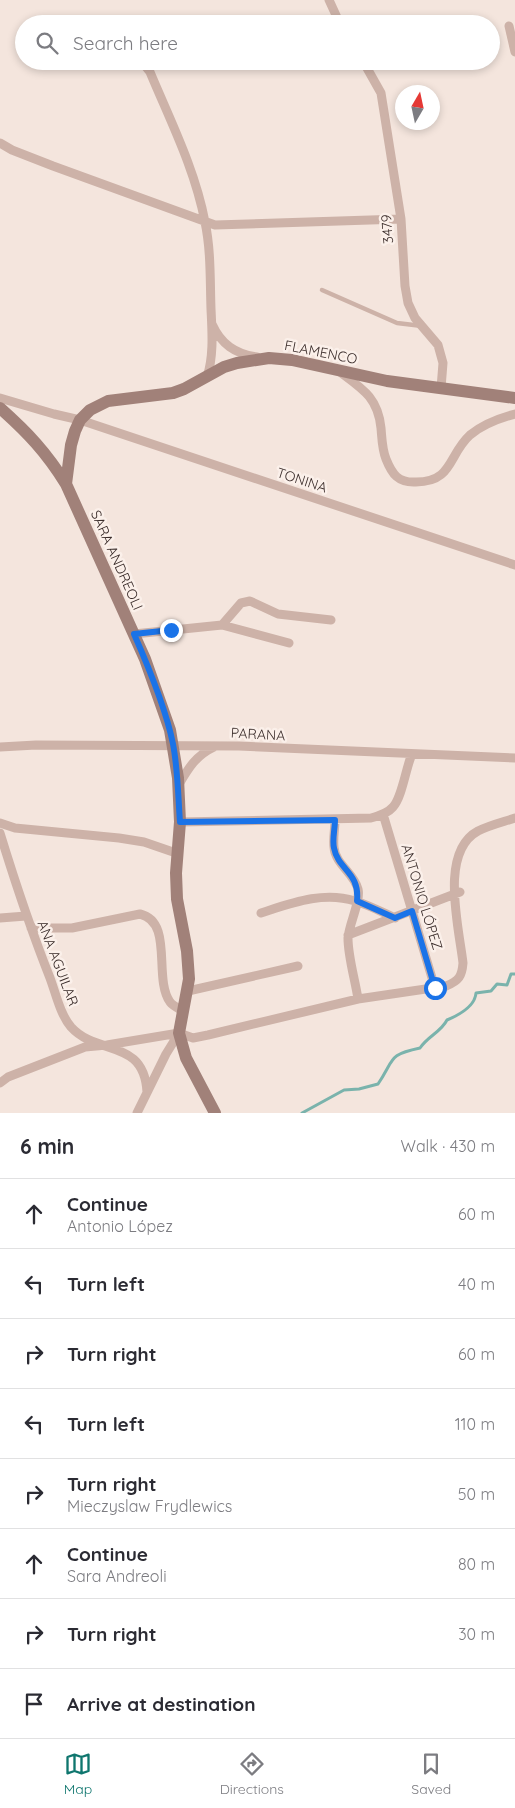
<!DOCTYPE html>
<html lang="en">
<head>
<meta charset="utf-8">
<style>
  :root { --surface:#fff; --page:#f2f2f3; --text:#2b2b33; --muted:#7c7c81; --line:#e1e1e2; --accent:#0f766e }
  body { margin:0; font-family:Quicksand,sans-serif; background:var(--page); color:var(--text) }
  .compass { position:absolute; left:395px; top:85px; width:45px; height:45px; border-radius:50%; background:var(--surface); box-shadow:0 2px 8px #0003; rotate:9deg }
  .stop { position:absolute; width:15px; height:15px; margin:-11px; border:4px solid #1a73e8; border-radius:50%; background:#fff }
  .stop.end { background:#1a73e8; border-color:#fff; box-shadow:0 1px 5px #0008 }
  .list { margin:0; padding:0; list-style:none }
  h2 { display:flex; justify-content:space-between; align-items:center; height:65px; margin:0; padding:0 20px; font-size:21px }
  h2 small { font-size:16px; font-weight:400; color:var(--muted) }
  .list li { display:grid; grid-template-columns:32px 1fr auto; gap:15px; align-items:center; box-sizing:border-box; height:70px; padding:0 20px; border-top:1px solid var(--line) }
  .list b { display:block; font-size:19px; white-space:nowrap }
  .list p { margin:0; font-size:16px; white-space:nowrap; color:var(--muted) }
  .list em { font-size:16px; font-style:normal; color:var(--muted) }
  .icon { flex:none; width:28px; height:28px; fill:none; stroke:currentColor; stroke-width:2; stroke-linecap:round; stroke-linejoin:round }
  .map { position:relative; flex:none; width:515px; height:1113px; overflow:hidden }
  .search { position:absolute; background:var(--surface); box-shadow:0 2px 8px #0003; left:15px; right:15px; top:15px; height:55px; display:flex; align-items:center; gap:12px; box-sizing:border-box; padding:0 18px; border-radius:28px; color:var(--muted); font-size:19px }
  .sheet { height:625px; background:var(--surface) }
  nav { display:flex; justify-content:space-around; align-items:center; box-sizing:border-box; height:70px; border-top:1px solid var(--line); background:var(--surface); font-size:14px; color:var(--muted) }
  nav a { display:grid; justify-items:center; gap:2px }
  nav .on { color:var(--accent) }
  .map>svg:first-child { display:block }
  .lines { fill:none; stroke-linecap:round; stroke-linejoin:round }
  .stream { stroke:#7ab3ac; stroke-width:3 }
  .lane { stroke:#cdb2a8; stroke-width:4.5 }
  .street { stroke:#cdb2a8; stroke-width:9 }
  .secondary { stroke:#a18179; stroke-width:12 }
  .route { stroke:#1a73e8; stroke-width:6 }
  .labels { text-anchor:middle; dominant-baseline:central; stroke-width:5; stroke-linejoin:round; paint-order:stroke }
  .street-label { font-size:14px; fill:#392b29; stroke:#fbf0ea }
</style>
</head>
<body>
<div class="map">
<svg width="515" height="1113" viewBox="0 0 515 1113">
  <rect width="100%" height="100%" fill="#f4e5dd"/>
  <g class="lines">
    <!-- stream -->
    <path class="stream" d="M302,1113L344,1090L359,1089L378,1084C395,1059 387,1055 420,1048C428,1036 441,1032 447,1020C459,1015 475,1007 476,993L491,991L497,984L507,985L511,974H515"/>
    <!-- lane -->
    <path class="lane" d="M322,290L397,323L422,326"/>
    <!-- street -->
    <path class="street" d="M329,0L340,24
      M509,26L515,52
      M141,61L150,72C170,120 195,169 205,222C211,250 210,280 211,309C212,331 214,356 207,377
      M363,61L381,93L401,219L405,286L408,303L415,318L438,345L443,363L441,388
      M0,143L12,150L53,166L215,225L401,219
      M212,324C221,344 235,354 257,357
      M340,372C363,389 378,398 381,428C382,439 382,449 386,459C392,474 398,483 416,482C453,482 448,455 470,435C482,425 500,418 515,414
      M0,398L54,414L80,420L515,565
      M222,625L241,603L250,601L278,614L331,620
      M134,634L222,625L289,643
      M0,747L36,745L239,746L515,758
      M178,786C188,769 195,756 214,747
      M383,814L435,988
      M335,820C335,828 333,838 334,847C335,864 354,873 358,889C361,901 349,924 348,938C348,957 355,979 358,999
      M180,822L371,818C379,816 388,813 393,807C402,798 406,767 412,754
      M0,823L15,828L119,838L144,842L176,853
      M0,833C15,882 31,930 50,978C56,994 60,1014 71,1027C97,1056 144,1038 147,1092
      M261,913C292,903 323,891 355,901C369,905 382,912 395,918
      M0,918L26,916
      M31,928H72L140,914C174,922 153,978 170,1002C173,1006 178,1008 183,1011
      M348,935L460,892
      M188,991L298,966
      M0,1083L8,1077L85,1047L107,1045L179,1033L193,1038L208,1035L358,999L446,986C459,981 462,976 463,963C459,927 439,852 478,831C490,825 503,822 515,818
      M137,1113L166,1054L179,1033"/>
    <!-- secondary -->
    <path class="secondary" d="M0,408C28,433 46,452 66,484L145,659L170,730L178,778L180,822L176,873L177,899L187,951L189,979L179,1033L186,1058L215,1113
      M66,484L71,445L75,431L80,420L90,410L108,401L173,393L184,389L224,367L237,363L269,358L292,360L387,381L515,398"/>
  </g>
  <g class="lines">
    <!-- route -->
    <path class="route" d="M171,630L134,634C149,668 166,709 173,744C178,770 178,796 180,822L335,820C335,828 332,840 334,848C338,870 360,872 357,901L395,918L412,911L435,988"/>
  </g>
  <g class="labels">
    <!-- street labels -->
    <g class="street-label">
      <text transform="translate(387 229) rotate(-95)">3479</text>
      <text transform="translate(321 352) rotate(11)">FLAMENCO</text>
      <text transform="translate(302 480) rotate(18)">TONINA</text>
      <text transform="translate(117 560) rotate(66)">SARA ANDREOLI</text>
      <text transform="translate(258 734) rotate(3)">PARANA</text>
      <text transform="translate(422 897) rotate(73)">ANTONIO LÓPEZ</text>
      <text transform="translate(58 963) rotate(69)">ANA AGUILAR</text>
    </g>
  </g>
</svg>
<svg class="compass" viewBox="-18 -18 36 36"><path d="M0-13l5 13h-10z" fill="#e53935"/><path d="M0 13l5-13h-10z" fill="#7c7c81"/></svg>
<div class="stop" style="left:435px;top:988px"></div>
<div class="stop end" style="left:171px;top:630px"></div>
<div class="search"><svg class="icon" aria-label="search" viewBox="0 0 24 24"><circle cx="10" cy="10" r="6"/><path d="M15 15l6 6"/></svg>Search here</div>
</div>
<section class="sheet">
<h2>6 min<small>Walk · 430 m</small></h2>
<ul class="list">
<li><svg class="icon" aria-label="ahead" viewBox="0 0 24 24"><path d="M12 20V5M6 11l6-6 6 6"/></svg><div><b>Continue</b><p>Antonio López</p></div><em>60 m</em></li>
<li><svg class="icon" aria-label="left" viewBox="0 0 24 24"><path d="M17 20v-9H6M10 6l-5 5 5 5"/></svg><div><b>Turn left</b></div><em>40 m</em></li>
<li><svg class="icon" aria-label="right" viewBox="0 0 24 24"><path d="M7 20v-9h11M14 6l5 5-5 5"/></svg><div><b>Turn right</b></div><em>60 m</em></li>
<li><svg class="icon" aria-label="left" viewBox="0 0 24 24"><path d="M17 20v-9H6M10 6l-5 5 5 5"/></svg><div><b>Turn left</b></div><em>110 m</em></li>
<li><svg class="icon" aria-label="right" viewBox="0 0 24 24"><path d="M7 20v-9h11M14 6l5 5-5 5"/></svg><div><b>Turn right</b><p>Mieczyslaw Frydlewics</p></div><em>50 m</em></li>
<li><svg class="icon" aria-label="ahead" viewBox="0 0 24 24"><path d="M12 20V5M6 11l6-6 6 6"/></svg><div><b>Continue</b><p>Sara Andreoli</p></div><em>80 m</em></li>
<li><svg class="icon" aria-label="right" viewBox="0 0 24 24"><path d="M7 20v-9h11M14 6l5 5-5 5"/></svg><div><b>Turn right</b></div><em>30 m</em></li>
<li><svg class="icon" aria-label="arrive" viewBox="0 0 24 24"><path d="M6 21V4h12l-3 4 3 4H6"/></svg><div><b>Arrive at destination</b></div></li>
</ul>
</section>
<nav>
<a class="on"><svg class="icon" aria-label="map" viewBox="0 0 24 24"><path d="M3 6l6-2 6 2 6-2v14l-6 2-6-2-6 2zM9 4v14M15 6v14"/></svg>Map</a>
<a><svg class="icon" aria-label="directions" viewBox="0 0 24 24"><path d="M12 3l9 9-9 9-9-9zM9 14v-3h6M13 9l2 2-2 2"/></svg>Directions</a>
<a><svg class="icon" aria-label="saved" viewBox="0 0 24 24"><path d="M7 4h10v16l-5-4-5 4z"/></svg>Saved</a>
</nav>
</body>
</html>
